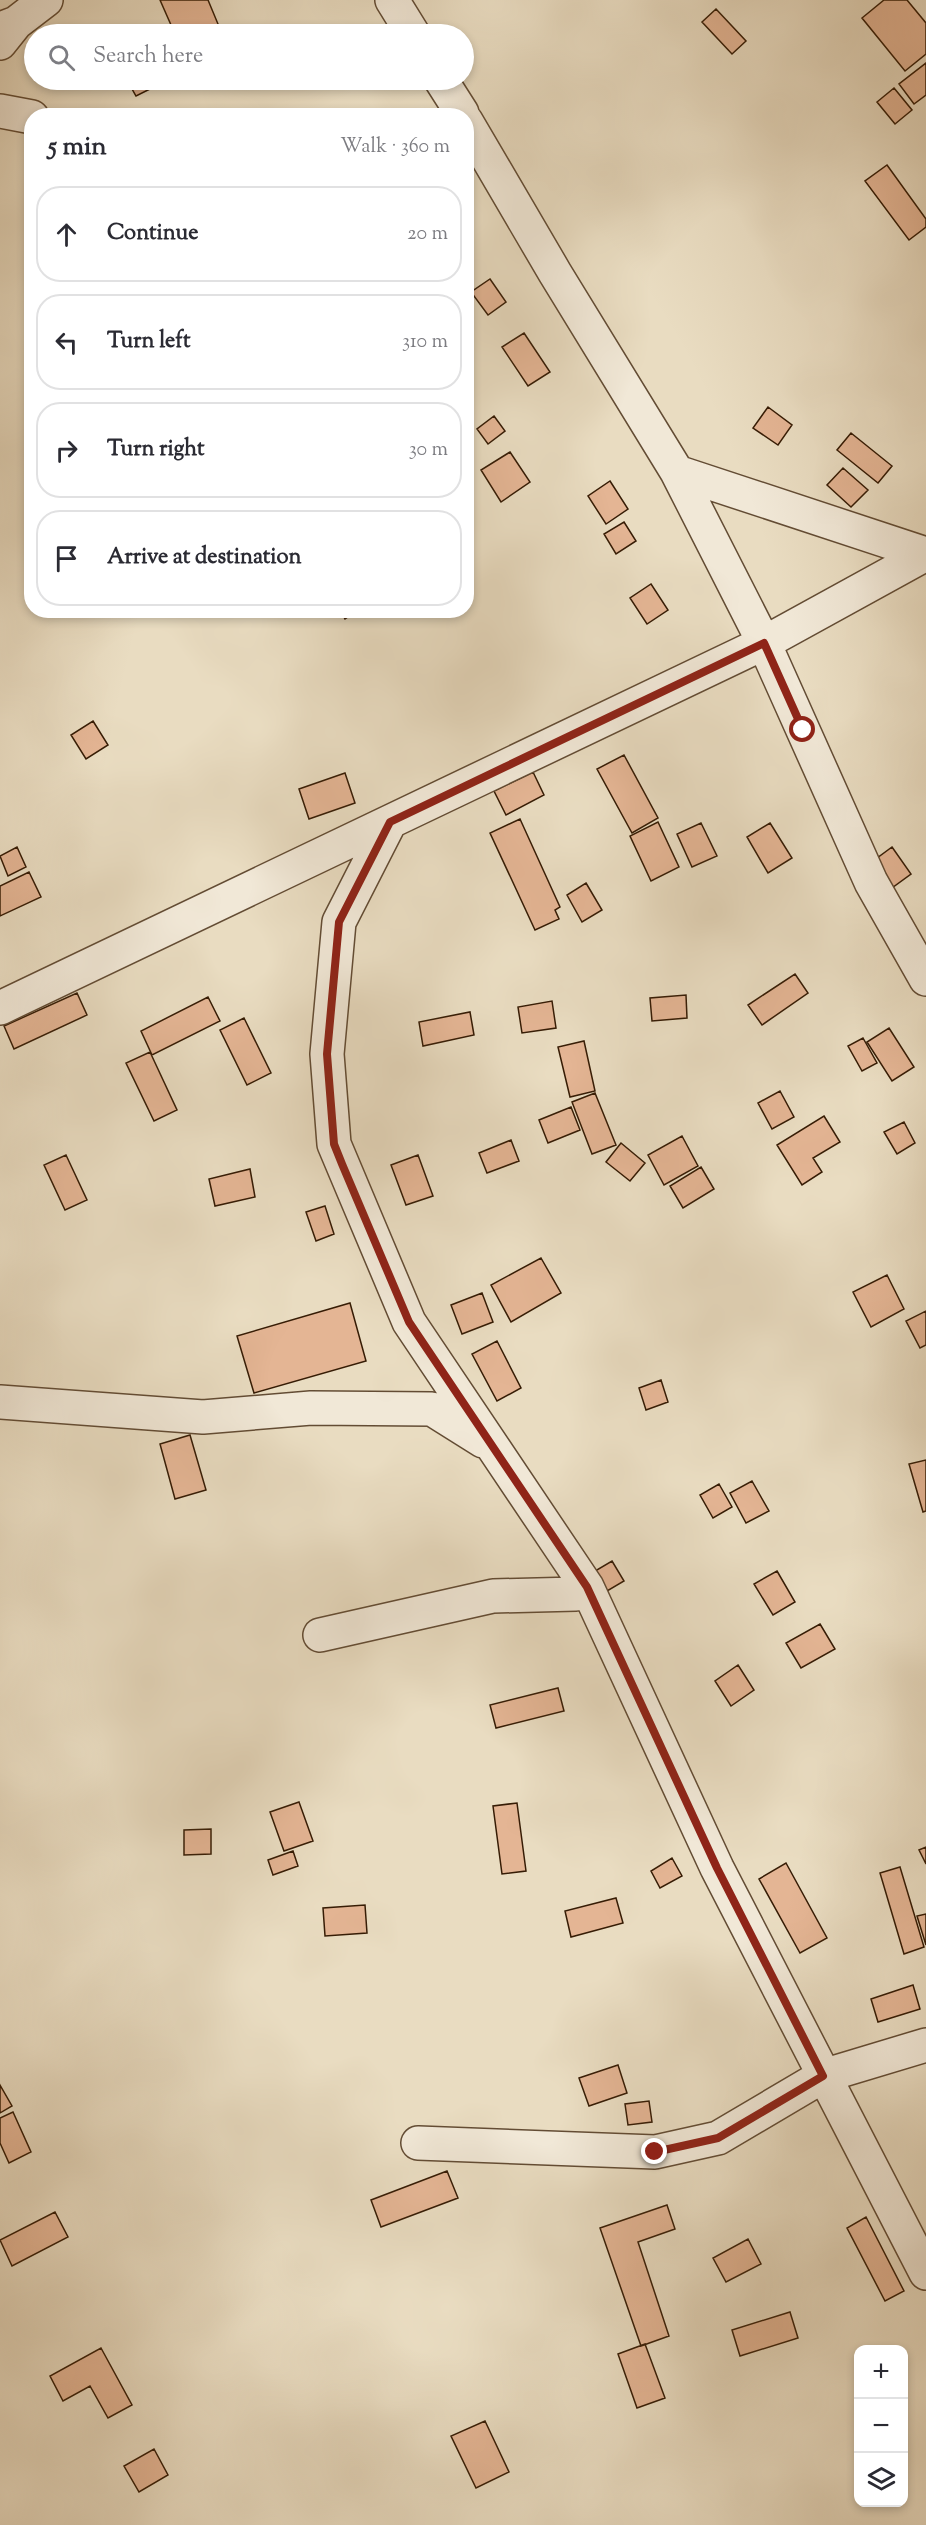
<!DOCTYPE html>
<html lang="en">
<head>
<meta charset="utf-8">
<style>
  :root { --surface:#fff; --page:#f2f2f3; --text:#2b2b33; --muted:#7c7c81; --line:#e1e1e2 }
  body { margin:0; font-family:"Sorts Mill Goudy",serif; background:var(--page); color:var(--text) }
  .controls { position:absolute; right:18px; bottom:18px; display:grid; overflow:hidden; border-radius:12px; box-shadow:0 3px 9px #0003 }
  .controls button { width:54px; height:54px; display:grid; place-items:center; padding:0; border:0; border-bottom:2px solid var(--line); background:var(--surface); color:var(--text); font:30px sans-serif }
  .stop { position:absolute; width:18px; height:18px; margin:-14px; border:4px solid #8f2418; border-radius:50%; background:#fff }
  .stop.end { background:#8f2418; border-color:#fff; box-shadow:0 2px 6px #0008 }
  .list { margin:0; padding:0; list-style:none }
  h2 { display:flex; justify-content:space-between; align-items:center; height:78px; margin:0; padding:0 24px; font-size:26px }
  h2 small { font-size:20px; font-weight:400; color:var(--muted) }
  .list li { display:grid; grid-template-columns:39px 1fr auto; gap:18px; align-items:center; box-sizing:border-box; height:96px; margin:0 12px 12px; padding:0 12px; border:2px solid var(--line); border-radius:24px }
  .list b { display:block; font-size:22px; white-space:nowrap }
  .list em { font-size:20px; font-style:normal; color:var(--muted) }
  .icon { flex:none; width:33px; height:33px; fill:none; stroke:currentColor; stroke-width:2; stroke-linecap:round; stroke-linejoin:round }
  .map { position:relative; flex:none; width:926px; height:2525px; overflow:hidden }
  .search { position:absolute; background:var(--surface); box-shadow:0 3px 9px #0003; left:24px; top:24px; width:450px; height:66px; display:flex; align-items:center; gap:15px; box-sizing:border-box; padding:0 21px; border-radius:33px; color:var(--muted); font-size:22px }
  .panel { position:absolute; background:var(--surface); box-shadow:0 3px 9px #0003; left:24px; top:108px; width:450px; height:510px; border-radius:24px }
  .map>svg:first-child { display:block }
  .building { fill:#e4b594; stroke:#361c05; stroke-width:1.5 }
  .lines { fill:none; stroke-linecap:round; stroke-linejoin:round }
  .minor-casing { stroke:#634c34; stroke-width:36 }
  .minor { stroke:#f1e8d7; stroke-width:33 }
  .route { stroke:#8f2418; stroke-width:8 }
</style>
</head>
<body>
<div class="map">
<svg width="926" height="2525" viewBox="0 0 926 2525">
  <rect width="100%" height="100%" fill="#e9dcc1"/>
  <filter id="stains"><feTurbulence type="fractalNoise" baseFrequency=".00333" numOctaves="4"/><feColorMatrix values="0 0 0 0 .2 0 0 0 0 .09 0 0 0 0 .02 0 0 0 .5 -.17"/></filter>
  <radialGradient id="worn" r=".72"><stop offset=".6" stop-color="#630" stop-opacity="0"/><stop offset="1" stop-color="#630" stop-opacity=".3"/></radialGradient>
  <!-- building -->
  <path class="building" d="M160,0H208L218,24L194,34H175Z
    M884,0H907L926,23V54L905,71L862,18Z
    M716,9L746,41L732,54L702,22Z
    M221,26L226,34H204Z
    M926,63V95L914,104L899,84Z
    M127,80H168L136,96Z
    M894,88L912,110L895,124L877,102Z
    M887,165L926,219V227L909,240L865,181Z
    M490,279L506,302L488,315L471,292Z
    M524,333L550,372L528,386L502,347Z
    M768,407L792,425L778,445L753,428Z
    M494,416L505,431L488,444L477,429Z
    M851,433L892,466L878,483L837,450Z
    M510,452L530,482L501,502L481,470Z
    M843,468L868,490L851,507L827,485Z
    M610,481L628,509L606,524L588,496Z
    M624,522L636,541L616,554L604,534Z
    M651,584L668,610L647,624L630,598Z
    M340,610H358L345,619Z
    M93,721L108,745L86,759L71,735Z
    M624,755L658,818L632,833L597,769Z
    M533,772L544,795L506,815L494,791Z
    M345,773L355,803L309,819L299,789Z
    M520,819L560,907L555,910L559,919L535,930L490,833Z
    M658,822L679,867L651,881L630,836Z
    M701,823L717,856L692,867L677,834Z
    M770,823L792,858L768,873L747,837Z
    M17,847L26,867L8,876L0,856Z
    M892,847L911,874L885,893L865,867Z
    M29,872L41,897L0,916V886Z
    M586,883L602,910L582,922L567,895Z
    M795,974L808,993L762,1025L748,1005Z
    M77,993L87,1015L14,1049L4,1026Z
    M686,995L687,1018L652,1021L650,998Z
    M208,997L220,1021L152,1055L141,1031Z
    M552,1001L556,1028L522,1033L518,1007Z
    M470,1012L474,1035L423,1046L419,1022Z
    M244,1018L271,1073L247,1085L220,1030Z
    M889,1028L914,1067L892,1081L867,1042Z
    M863,1038L877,1063L862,1071L848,1046Z
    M584,1041L595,1091L570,1097L558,1047Z
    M150,1052L177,1110L154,1121L126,1063Z
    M780,1091L794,1117L772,1129L758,1103Z
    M595,1093L616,1145L592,1154L572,1102Z
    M571,1107L580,1130L548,1143L539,1120Z
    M824,1116L840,1142L813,1158L822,1172L802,1185L777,1145Z
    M904,1122L915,1143L897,1154L884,1132Z
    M682,1136L698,1166L664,1185L648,1155Z
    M511,1140L519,1161L487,1173L479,1153Z
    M621,1143L645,1163L630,1181L606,1162Z
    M66,1155L87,1200L65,1210L44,1165Z
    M418,1155L433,1196L406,1205L391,1165Z
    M701,1167L714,1189L683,1208L670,1186Z
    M250,1169L255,1197L215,1206L209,1179Z
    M325,1206L334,1234L316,1241L306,1212Z
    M541,1258L561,1293L511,1322L491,1285Z
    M887,1275L904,1309L871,1327L853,1292Z
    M482,1293L493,1322L462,1334L451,1305Z
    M350,1303L366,1361L254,1393L237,1336Z
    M926,1311V1345L920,1348L906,1321Z
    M497,1341L521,1388L497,1401L472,1354Z
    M661,1380L668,1402L646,1410L639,1388Z
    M190,1435L206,1490L175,1499L160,1444Z
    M926,1460V1511L923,1512L909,1464Z
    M752,1481L769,1511L746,1523L730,1493Z
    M719,1484L732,1507L713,1518L700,1495Z
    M612,1561L624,1581L602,1594L590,1574Z
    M777,1571L795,1602L773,1615L754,1584Z
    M820,1624L835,1649L801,1668L786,1643Z
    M738,1665L754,1690L731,1706L715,1681Z
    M558,1688L564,1711L496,1728L490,1705Z
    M299,1802L313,1841L284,1851L270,1812Z
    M517,1803L526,1871L502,1874L493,1806Z
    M211,1829V1854L184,1855V1830Z
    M926,1847V1864L919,1850Z
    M293,1851L298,1866L273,1875L268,1860Z
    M672,1858L682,1876L660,1888L651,1871Z
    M786,1863L827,1938L800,1953L759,1879Z
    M900,1867L924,1947L904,1954L880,1873Z
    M616,1898L623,1923L571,1937L565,1911Z
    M365,1905L367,1933L325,1936L323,1908Z
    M926,1914V1945L917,1916Z
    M913,1985L920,2009L878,2022L871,1999Z
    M618,2065L627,2093L589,2106L579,2078Z
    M0,2085L12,2106L0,2113Z
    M649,2101L652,2122L628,2125L625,2104Z
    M13,2112L31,2152L9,2163L0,2143V2118Z
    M447,2171L458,2198L381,2227L371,2200Z
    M667,2205L675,2229L638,2242L669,2336L641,2346L600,2228Z
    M55,2212L68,2237L12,2266L0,2240Z
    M866,2217L904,2291L885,2301L847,2228Z
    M748,2239L761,2264L726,2282L713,2258Z
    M790,2312L798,2338L740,2356L732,2330Z
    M645,2344L665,2398L637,2408L618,2354Z
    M101,2348L132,2405L108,2418L90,2386L63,2401L50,2376Z
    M485,2421L509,2472L476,2488L451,2436Z
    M154,2449L168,2475L139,2492L124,2466Z"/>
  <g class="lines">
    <!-- minor casing -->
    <g class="minor-casing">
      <path id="minor" d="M392,0L413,34
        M16,23L46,0
        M0,29L16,23L0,43
        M441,80L462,113
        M0,111L32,117
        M466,121L555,273L677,472L926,554
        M677,472L764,643L871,882L926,979
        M390,822L339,922L327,1054L334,1144L409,1322L587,1587L717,1868L926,2273
        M0,1008L764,643L926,554
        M0,1402L203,1417L311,1408L432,1409L483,1441
        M320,1635L493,1596L576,1594L587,1587
        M418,2143L655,2152L718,2138L823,2076L926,2045"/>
    </g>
    <!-- minor -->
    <use href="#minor" class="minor"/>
  </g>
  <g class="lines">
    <!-- route -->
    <path class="route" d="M655,2152L718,2138L823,2076L717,1868L587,1587L409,1322L342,1164L334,1144L327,1054L339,922L390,822L764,643L803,730"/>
  </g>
  <rect width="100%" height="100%" filter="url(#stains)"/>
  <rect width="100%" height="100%" fill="url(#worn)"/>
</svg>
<div class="controls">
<button>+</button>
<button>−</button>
<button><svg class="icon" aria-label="layers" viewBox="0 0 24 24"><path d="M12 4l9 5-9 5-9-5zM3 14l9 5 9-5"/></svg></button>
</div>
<div class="stop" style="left:803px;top:730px"></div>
<div class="stop end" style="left:655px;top:2152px"></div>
<div class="search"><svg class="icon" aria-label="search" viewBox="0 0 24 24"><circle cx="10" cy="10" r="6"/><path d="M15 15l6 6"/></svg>Search here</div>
<section class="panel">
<h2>5 min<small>Walk · 360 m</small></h2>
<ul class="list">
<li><svg class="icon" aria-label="ahead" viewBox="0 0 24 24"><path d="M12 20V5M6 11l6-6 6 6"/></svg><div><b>Continue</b></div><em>20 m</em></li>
<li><svg class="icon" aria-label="left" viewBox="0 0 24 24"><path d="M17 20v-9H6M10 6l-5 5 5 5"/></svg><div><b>Turn left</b></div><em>310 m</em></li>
<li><svg class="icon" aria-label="right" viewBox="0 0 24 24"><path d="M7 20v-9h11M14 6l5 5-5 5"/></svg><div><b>Turn right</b></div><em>30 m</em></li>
<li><svg class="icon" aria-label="arrive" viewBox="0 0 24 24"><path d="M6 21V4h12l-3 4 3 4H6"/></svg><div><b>Arrive at destination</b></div></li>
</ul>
</section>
</div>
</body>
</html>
